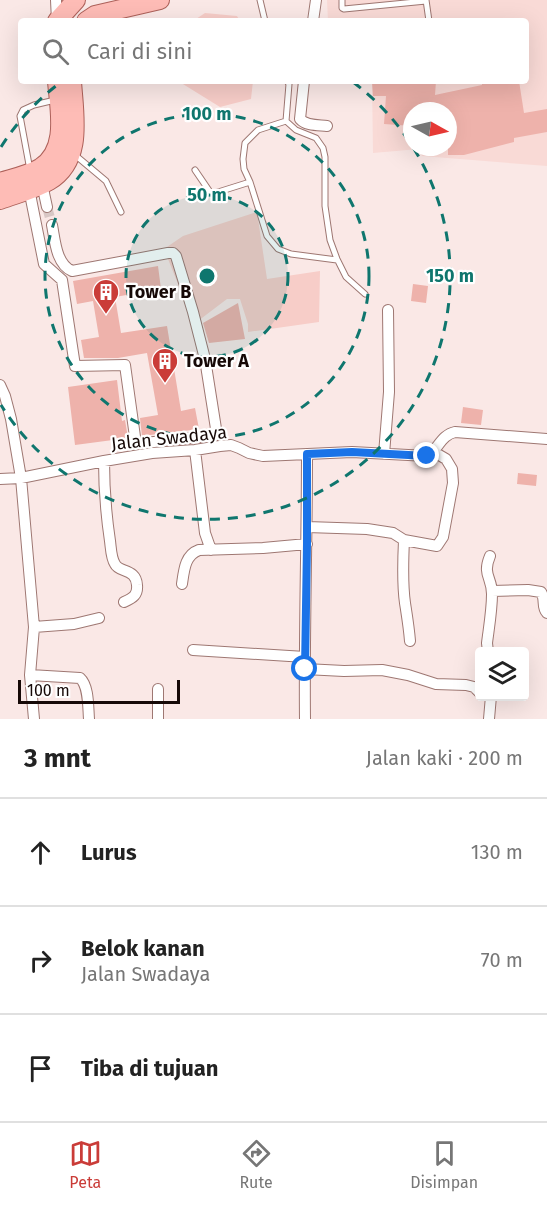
<!DOCTYPE html>
<html lang="id">
<head>
<meta charset="utf-8">
<style>
  :root { --surface:#fff; --page:#f6f6f6; --text:#222; --muted:#767676; --line:#e0e0e0; --accent:#ca3c38 }
  body { margin:0; font-family:"Fira Sans",sans-serif; background:var(--page); color:var(--text) }
  .controls { position:absolute; right:18px; bottom:18px; display:grid; overflow:hidden; border-radius:6px; box-shadow:0 6px 24px #0002 }
  .controls button { width:54px; height:54px; display:grid; place-items:center; padding:0; border:0; border-bottom:2px solid var(--line); background:var(--surface); color:var(--text); font:30px sans-serif }
  .compass { position:absolute; left:403px; top:102px; width:54px; height:54px; border-radius:50%; background:var(--surface); box-shadow:0 6px 24px #0002; rotate:98deg }
  .scale { position:absolute; left:18px; bottom:15px; width:162px; box-sizing:border-box; padding-left:6px; border:3px solid #160907; border-top:0; font-size:16px; line-height:21px; white-space:nowrap; color:#160907; -webkit-text-stroke:4px #fff; paint-order:stroke }
  .stop { position:absolute; width:18px; height:18px; margin:-14px; border:4px solid #1a73e8; border-radius:50%; background:#fff }
  .stop.end { background:#1a73e8; border-color:#fff; box-shadow:0 2px 6px #0008 }
  .list { margin:0; padding:0; list-style:none }
  h2 { display:flex; justify-content:space-between; align-items:center; height:78px; margin:0; padding:0 24px; font-size:26px }
  h2 small { font-size:20px; font-weight:400; color:var(--muted) }
  .list li { display:grid; grid-template-columns:39px 1fr auto; gap:18px; align-items:center; box-sizing:border-box; height:108px; padding:0 24px; border-top:2px solid var(--line) }
  .list b { display:block; font-size:22px; white-space:nowrap }
  .list p { margin:0; font-size:20px; white-space:nowrap; color:var(--muted) }
  .list em { font-size:20px; font-style:normal; color:var(--muted) }
  .icon { flex:none; width:33px; height:33px; fill:none; stroke:currentColor; stroke-width:2; stroke-linecap:round; stroke-linejoin:round }
  .map { position:relative; flex:none; width:547px; height:719px; overflow:hidden }
  .search { position:absolute; background:var(--surface); box-shadow:0 6px 24px #0002; left:18px; right:18px; top:18px; height:66px; display:flex; align-items:center; gap:15px; box-sizing:border-box; padding:0 21px; border-radius:6px; color:var(--muted); font-size:22px }
  .sheet { height:402px; background:var(--surface) }
  nav { display:flex; justify-content:space-around; align-items:center; box-sizing:border-box; height:84px; border-top:2px solid var(--line); background:var(--surface); font-size:16px; color:var(--muted) }
  nav a { display:grid; justify-items:center; gap:3px }
  nav .on { color:var(--accent) }
  .map>svg:first-child { display:block }
  .built { fill:#f9dad6; fill-rule:evenodd }
  .green { fill:#f7cdc8 }
  .building { fill:#eeb2ab }
  .lines { fill:none; stroke-linecap:round; stroke-linejoin:round }
  .minor-tunnel { stroke:#d8c7c5; stroke-width:10; stroke-dasharray:10 5; stroke-linecap:butt }
  .service-casing { stroke:#9e7772; stroke-width:7 }
  .minor-casing { stroke:#9e7772; stroke-width:12 }
  .primary-casing { stroke:#ad6059; stroke-width:20 }
  .service { stroke:#fff; stroke-width:5 }
  .minor { stroke:#fff; stroke-width:10 }
  .primary { stroke:#febcb6; stroke-width:18 }
  .route { stroke:#1a73e8; stroke-width:8 }
  .ring { fill:none; stroke:#0f766e; stroke-width:3; stroke-dasharray:10 8 }
  .labels { text-anchor:middle; dominant-baseline:central; stroke-width:4.5; stroke-linejoin:round; paint-order:stroke }
  .poi-label { font-size:18px; font-weight:bold; fill:#160907; stroke:#fff; text-anchor:start }
  .street-label { font-size:18px; fill:#160907; stroke:#fff }
  .centre { fill:#0f766e; stroke:#fff; stroke-width:3 }
  .ring-label { font-size:18px; text-anchor:middle; font-weight:bold; fill:#0f766e; stroke:#fff; stroke-width:4.5; stroke-linejoin:round; paint-order:stroke }
</style>
</head>
<body>
<div class="map">
<svg width="547" height="719" viewBox="0 0 547 719">
  <rect width="100%" height="100%" fill="#fae8e6"/>
  <!-- built -->
  <path class="built" d="M327,0H547V166L422,156L419,149L373,153L372,81H526V21H328ZM412,111H448V147H412Z"/>
  <!-- green -->
  <path class="green" d="M205,13L237,16L240,21H193Z
    M178,81H253L251,99L220,107Z
    M257,212L267,279L320,271L319,322L248,332V324L240,299H227L194,324L164,249L183,236Z"/>
  <!-- building -->
  <path class="building" d="M372,81H436L435,95L482,85V81H519L524,113L547,109V132L514,138V142L464,155H448V111H412V126L384,124L386,96H373Z
    M158,266L161,289L115,297L121,333L167,326L181,411L195,408L199,429L142,436L140,418L158,415L147,353L118,358H84L81,340L99,337L93,301L77,304L73,281Z
    M413,284L428,286L426,303L411,301Z
    M238,303L245,339L209,343L203,323Z
    M117,380L122,421L125,420L128,438L75,445L68,387Z
    M463,407L483,410L481,425L461,423Z
    M518,473L537,475L536,486L517,484Z"/>
  <g class="lines">
    <!-- minor-tunnel -->
    <path class="minor-tunnel" d="M47,207L52,225"/>
    <!-- service casing -->
    <g class="service-casing">
      <path id="service" d="M260,0L265,21
        M342,0V8L344,9L426,1
        M426,0L429,21
        M287,81L289,84L286,121L296,130L316,138L323,148L325,157V206L330,240L337,259L346,277L365,294
        M286,121L258,130L245,143L243,159L244,169L250,182L267,236L278,249L291,254L337,260
        M75,155L106,181L121,212
        M30,170L20,116L23,110L34,105L55,100
        M195,170L210,192L215,193L250,182"/>
    </g>
    <!-- minor casing -->
    <g class="minor-casing">
      <path id="minor" d="M56,0L57,21
        M313,21L316,0
        M304,81L300,119C306,126 319,125 327,126
        M42,184L47,207
        M29,189L44,264L62,280L75,366L125,365L136,444L217,435L205,359L193,312L176,256L173,253H168L72,271C56,264 55,240 52,225
        M0,385L5,396L11,419L21,478L34,627L30,675L34,719
        M195,450L205,533L211,550
        M384,454L389,392L388,310
        M104,461C104,488 106,514 110,541C111,548 111,558 115,564C119,573 136,568 137,585C138,595 133,598 124,602
        M0,479L21,478L104,461L152,453L195,450L220,446L231,445L239,448L249,453L263,456L352,452L427,456C438,450 441,435 455,432L547,439
        M307,527L367,529L393,533L404,540L437,546L443,537L453,483L452,469L446,459L434,452
        M404,540C403,561 402,582 405,603C407,616 409,628 410,641
        M182,584C184,570 185,555 199,550L263,548L307,544
        M492,591L528,590L541,592C546,599 541,607 547,613
        M34,627L74,624L99,618
        M193,650L305,657
        M488,652L487,643C489,627 492,610 492,594C492,577 482,575 490,556
        M305,669L344,671L382,670L408,675L436,684L466,685L474,687L480,693
        M30,675L80,678C89,686 88,707 89,719
        M158,719V689
        M305,719C304,631 307,543 307,454
        M489,719L491,696"/>
    </g>
    <!-- primary casing -->
    <g class="primary-casing">
      <path id="primary" d="M57,21L76,0
        M86,21L95,15L160,0
        M0,182C13,178 28,175 40,168C69,150 59,109 57,81
        M0,200C16,194 34,190 49,181C84,160 74,115 72,81"/>
    </g>
    <!-- service -->
    <use href="#service" class="service"/>
    <!-- minor -->
    <use href="#minor" class="minor"/>
    <!-- primary -->
    <use href="#primary" class="primary"/>
  </g>
  <g class="lines">
    <!-- route -->
    <path class="route" d="M305,669L307,544V454L352,452L427,456"/>
  </g>
  <!-- distance rings -->
  <circle cx="207" cy="276" r="81" fill="#0f766e" fill-opacity=".12"/>
  <g class="ring">
    <circle cx="207" cy="276" r="81"/>
    <circle cx="207" cy="276" r="162"/>
    <path d="M1 147A243 243 0 0 1 61 82M353 82A243 243 0 1 1 1 405"/>
  </g>
  <!-- icons -->
  <defs>
    <g id="building-pin" transform="scale(1.35)"><path d="M0 17L-7.5 6A9.5 9.5 0 1 1 7.5 6Z" fill="#ca3c38" stroke="#fff"/><path d="M-4-6H4V6H1V3H-1V6H-4ZM-2.5-4.3h1.7v1.8h-1.7ZM.8-4.3h1.7v1.8H.8ZM-2.5-1h1.7V.8h-1.7ZM.8-1h1.7V.8H.8Z" fill="#fff"/></g>
  </defs>
  <g fill-rule="evenodd">
    <use href="#building-pin" x="106" y="292"/>
    <use href="#building-pin" x="165" y="361"/>
  </g>
  <g class="labels">
    <!-- poi labels -->
    <g class="poi-label">
      <text x="126" y="292">Tower B</text>
      <text x="184" y="361">Tower A</text>
    </g>
    <!-- street labels -->
    <g class="street-label">
      <text transform="translate(169 438) rotate(-6)">Jalan Swadaya</text>
    </g>
  </g>
  <circle cx="207" cy="276" r="9" class="centre"/>
  <g class="ring-label">
    <text x="207" y="120">100 m</text>
    <text x="207" y="201">50 m</text>
    <text x="450" y="282">150 m</text>
  </g>
</svg>
<div class="controls">
<button><svg class="icon" aria-label="layers" viewBox="0 0 24 24"><path d="M12 4l9 5-9 5-9-5zM3 14l9 5 9-5"/></svg></button>
</div>
<svg class="compass" viewBox="-18 -18 36 36"><path d="M0-13l5 13h-10z" fill="#e53935"/><path d="M0 13l5-13h-10z" fill="#767676"/></svg>
<div class="scale">100 m</div>
<div class="stop" style="left:305px;top:669px"></div>
<div class="stop end" style="left:427px;top:456px"></div>
<div class="search"><svg class="icon" aria-label="search" viewBox="0 0 24 24"><circle cx="10" cy="10" r="6"/><path d="M15 15l6 6"/></svg>Cari di sini</div>
</div>
<section class="sheet">
<h2>3 mnt<small>Jalan kaki · 200 m</small></h2>
<ul class="list">
<li><svg class="icon" aria-label="ahead" viewBox="0 0 24 24"><path d="M12 20V5M6 11l6-6 6 6"/></svg><div><b>Lurus</b></div><em>130 m</em></li>
<li><svg class="icon" aria-label="right" viewBox="0 0 24 24"><path d="M7 20v-9h11M14 6l5 5-5 5"/></svg><div><b>Belok kanan</b><p>Jalan Swadaya</p></div><em>70 m</em></li>
<li><svg class="icon" aria-label="arrive" viewBox="0 0 24 24"><path d="M6 21V4h12l-3 4 3 4H6"/></svg><div><b>Tiba di tujuan</b></div></li>
</ul>
</section>
<nav>
<a class="on"><svg class="icon" aria-label="map" viewBox="0 0 24 24"><path d="M3 6l6-2 6 2 6-2v14l-6 2-6-2-6 2zM9 4v14M15 6v14"/></svg>Peta</a>
<a><svg class="icon" aria-label="directions" viewBox="0 0 24 24"><path d="M12 3l9 9-9 9-9-9zM9 14v-3h6M13 9l2 2-2 2"/></svg>Rute</a>
<a><svg class="icon" aria-label="saved" viewBox="0 0 24 24"><path d="M7 4h10v16l-5-4-5 4z"/></svg>Disimpan</a>
</nav>
</body>
</html>
